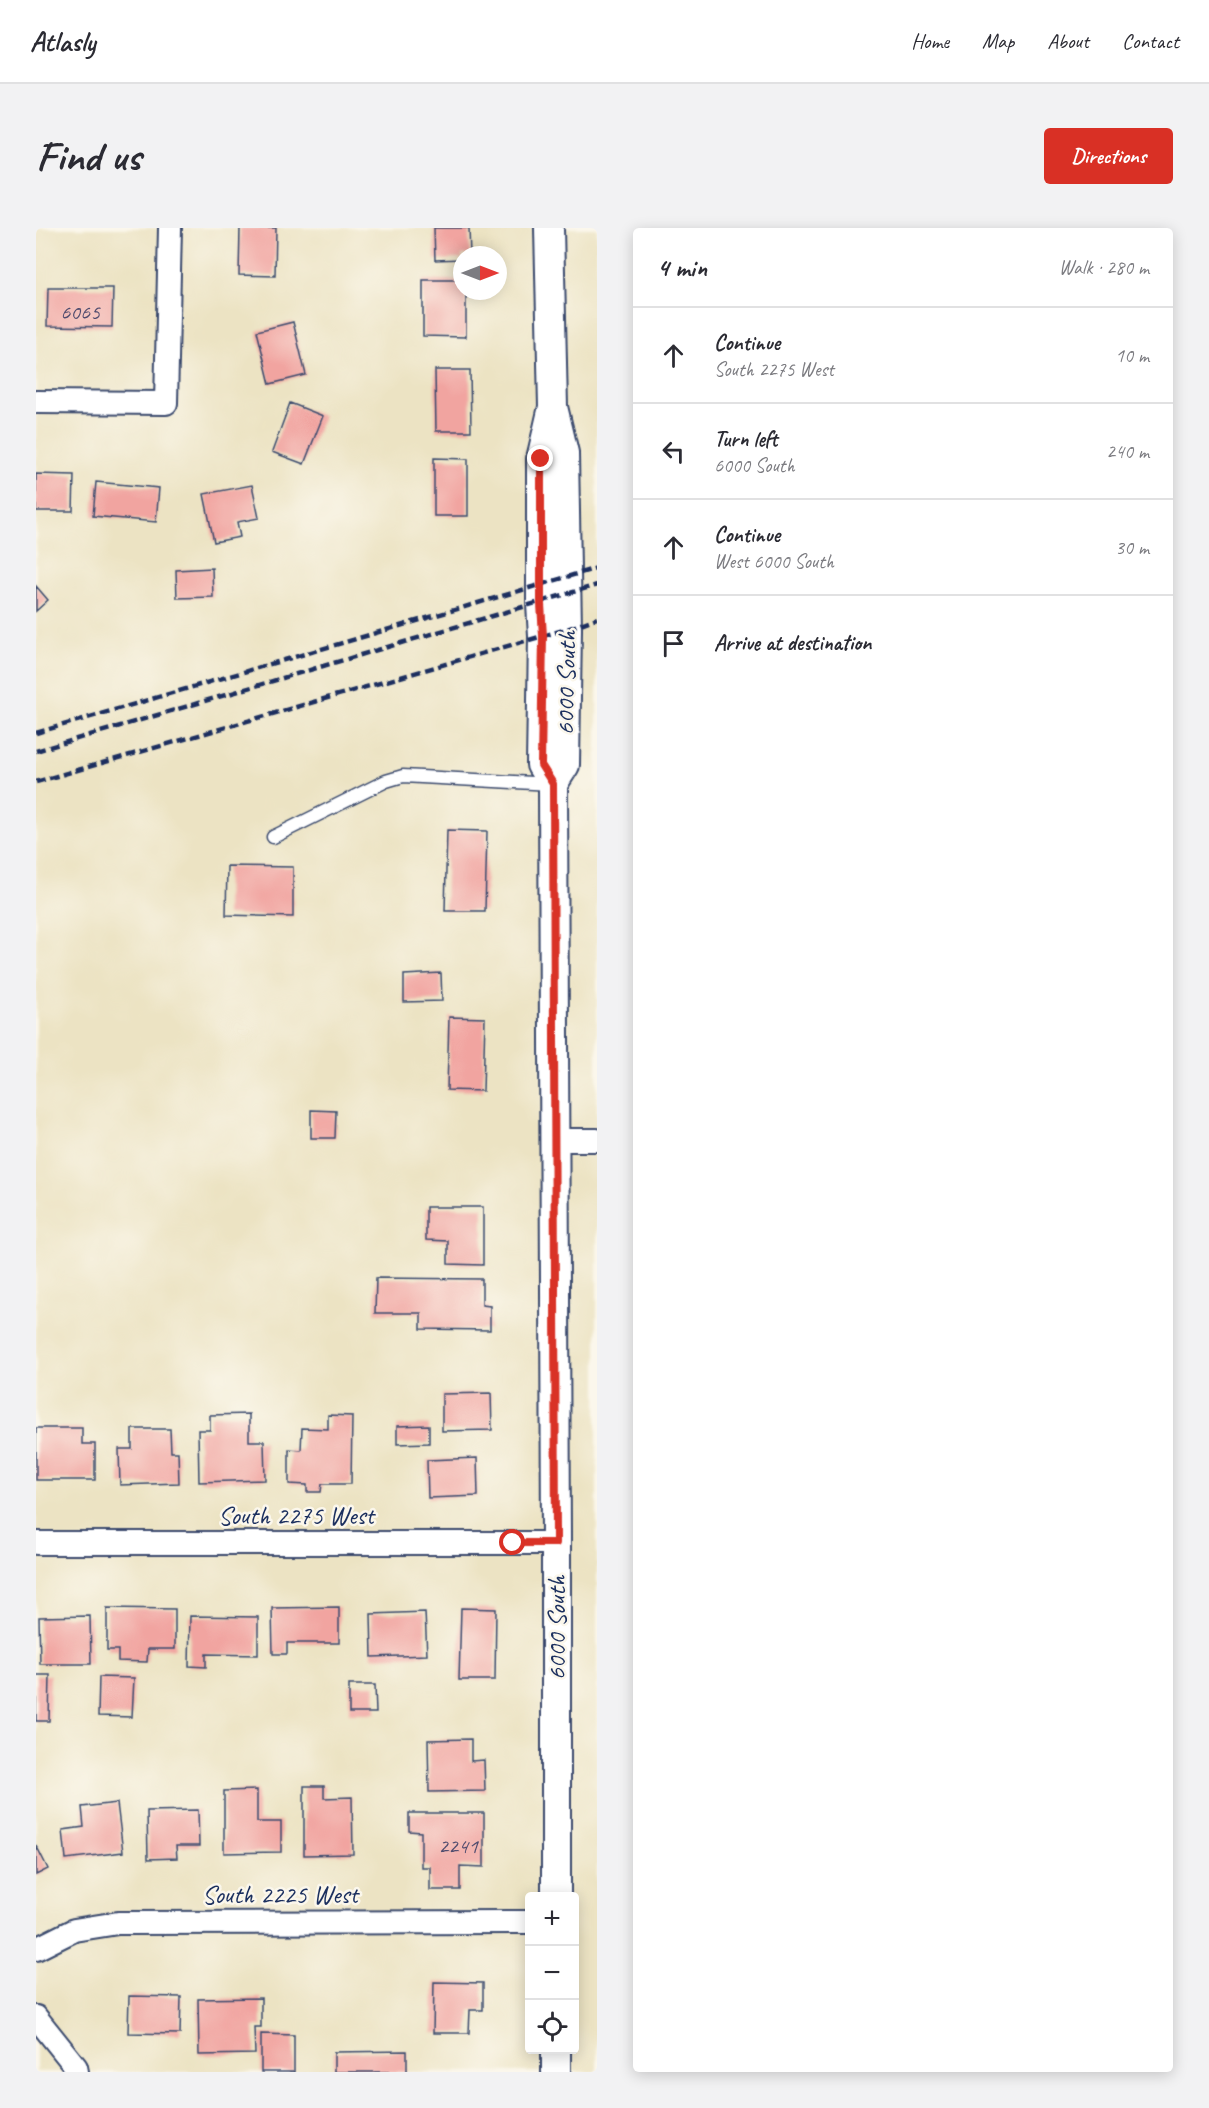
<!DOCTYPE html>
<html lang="en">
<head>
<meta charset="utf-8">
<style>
  :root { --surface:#fff; --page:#f2f2f3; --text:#2b2b33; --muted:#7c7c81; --line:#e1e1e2; --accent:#d93025 }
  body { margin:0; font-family:Caveat,sans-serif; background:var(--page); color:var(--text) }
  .controls { position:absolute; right:18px; bottom:18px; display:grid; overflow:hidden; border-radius:6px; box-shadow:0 3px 15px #0003 }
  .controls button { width:54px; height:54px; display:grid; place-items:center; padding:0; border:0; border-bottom:2px solid var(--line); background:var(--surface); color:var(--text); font:30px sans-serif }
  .compass { position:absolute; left:417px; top:18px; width:54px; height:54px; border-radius:50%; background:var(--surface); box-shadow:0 3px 15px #0003; rotate:90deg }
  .stop { position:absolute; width:18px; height:18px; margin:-14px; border:4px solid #d93025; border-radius:50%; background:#fff }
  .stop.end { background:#d93025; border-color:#fff; box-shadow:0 2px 6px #0008 }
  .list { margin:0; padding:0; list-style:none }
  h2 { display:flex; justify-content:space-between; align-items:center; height:78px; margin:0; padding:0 24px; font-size:26px }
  h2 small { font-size:20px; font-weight:400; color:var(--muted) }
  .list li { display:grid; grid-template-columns:39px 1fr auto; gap:18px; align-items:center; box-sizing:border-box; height:96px; padding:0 24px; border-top:2px solid var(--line) }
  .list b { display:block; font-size:22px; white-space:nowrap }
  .list p { margin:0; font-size:20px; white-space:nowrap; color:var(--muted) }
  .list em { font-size:20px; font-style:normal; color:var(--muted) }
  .icon { flex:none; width:33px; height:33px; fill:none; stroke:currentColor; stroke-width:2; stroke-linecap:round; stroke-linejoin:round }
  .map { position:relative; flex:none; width:561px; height:1844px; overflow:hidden; border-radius:6px }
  header { display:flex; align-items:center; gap:36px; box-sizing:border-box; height:84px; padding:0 30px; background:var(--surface); border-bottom:2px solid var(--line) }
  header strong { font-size:28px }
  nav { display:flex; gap:33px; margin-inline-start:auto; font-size:21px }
  .intro { display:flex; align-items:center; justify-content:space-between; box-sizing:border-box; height:144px; padding:0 36px }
  h1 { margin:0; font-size:42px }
  .button { padding:15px 27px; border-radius:6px; background:var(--accent); color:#fff; font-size:21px; font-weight:700 }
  main { display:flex; gap:36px; padding:0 36px }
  aside { flex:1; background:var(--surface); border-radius:6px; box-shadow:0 3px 15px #0003 }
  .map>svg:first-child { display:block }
  .building { fill:#f1a4a0 }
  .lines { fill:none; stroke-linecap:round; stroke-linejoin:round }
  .service-casing { stroke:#3a4a6d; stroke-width:15 }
  .minor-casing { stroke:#3a4a6d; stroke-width:26 }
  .tertiary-casing { stroke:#3a4a6d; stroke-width:32 }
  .service { stroke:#fff; stroke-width:12 }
  .minor { stroke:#fff; stroke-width:22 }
  .tertiary { stroke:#fff; stroke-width:28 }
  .rail { stroke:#1b2f5e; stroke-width:4.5; stroke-dasharray:9 4.5; stroke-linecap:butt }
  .route { stroke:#d93025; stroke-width:8 }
  .labels { text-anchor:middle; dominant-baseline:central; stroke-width:5; stroke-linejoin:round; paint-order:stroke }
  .number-label { font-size:22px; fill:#504c6e }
  .street-label { font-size:26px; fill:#1b2f5e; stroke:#fbf7ec }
</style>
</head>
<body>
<header>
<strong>Atlasly</strong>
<nav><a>Home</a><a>Map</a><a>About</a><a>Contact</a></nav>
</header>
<div class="intro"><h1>Find us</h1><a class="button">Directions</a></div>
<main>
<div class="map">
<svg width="561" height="1844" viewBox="0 0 561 1844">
  <rect width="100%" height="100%" fill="#fbf7ec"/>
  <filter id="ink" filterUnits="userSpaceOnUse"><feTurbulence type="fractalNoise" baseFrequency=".0167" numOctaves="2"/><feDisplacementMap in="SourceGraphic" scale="12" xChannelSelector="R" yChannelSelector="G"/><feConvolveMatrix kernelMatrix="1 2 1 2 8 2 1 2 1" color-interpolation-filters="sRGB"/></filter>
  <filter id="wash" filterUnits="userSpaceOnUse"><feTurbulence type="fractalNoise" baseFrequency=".008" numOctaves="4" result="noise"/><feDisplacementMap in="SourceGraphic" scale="24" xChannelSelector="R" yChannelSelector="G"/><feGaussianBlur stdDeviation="1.35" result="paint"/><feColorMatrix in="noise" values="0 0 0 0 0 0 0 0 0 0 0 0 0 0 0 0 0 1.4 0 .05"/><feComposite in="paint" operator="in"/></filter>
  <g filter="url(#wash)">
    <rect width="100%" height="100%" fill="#ece3c3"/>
    <g id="blocks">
      <!-- building -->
      <path class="building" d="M204,0H240L239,48L203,47Z
        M398,0H433L434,27H426V31L399,32Z
        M387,52H426V63H430V109L387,108Z
        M12,60H77L76,99L11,98Z
        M257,94L270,147L234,156L221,103Z
        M399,142H434L435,203H400Z
        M254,175L287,188L268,236L236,224Z
        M398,230L432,231V288H398Z
        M0,246L38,247L37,283H0Z
        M60,254L123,260L120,294L57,288Z
        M216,257L223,290L201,294L204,309L178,314L168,266Z
        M176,340L177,369L141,370L140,342Z
        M0,358L12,372L0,383Z
        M411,602L451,603L449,683H409Z
        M191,638L257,639V689L190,687Z
        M405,745L406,773L368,774V747Z
        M413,789L449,790L447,863L411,862Z
        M275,882L300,883L299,910H275Z
        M390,979H447V1037L412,1036V1013L390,1012Z
        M340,1050L446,1051V1077L454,1078V1102L385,1101V1085H339Z
        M455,1165L456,1202L406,1203V1166Z
        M213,1186V1213H228L229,1252L163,1254L162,1202H174V1187Z
        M292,1187L316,1188L315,1256H286L285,1264H271V1257L253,1256V1221L265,1222L266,1200L292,1201Z
        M393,1197V1215L361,1216V1198Z
        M0,1200H46V1216H59V1252H0Z
        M96,1201H134L135,1224H142L143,1255L84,1257L83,1221H96Z
        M441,1230L442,1268L392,1270L391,1232Z
        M303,1379V1415H251V1426H237L236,1380Z
        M71,1380L139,1381V1421H112L111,1434L82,1433V1422H71Z
        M425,1380L460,1381L459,1452H423Z
        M389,1384L391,1427L336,1429L335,1386Z
        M54,1388L55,1436H4L3,1389Z
        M154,1388L222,1389V1427L170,1426V1439L153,1438Z
        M0,1447H14L13,1493H0Z
        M63,1449L98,1450L96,1489L62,1488Z
        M313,1457H339L340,1485H313Z
        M435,1511V1533L448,1532L449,1563L393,1564L392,1512Z
        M268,1558H288V1570L316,1569L317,1626L268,1627Z
        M221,1562V1594H245V1624L188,1625V1563Z
        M81,1575L87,1624L30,1631L27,1602L48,1599L46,1579Z
        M162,1582L163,1618H140L141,1630L112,1631L111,1583Z
        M373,1585H448V1639L424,1638V1662H394V1639H385V1604L373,1603Z
        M0,1617L12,1641L0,1647Z
        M398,1754L447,1755V1782H434L433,1805H397Z
        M93,1768L145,1769L144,1806L92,1805Z
        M225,1770V1799H218L219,1826L163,1827L162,1771Z
        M225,1806L258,1807V1844H225Z
        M371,1823V1844H298V1824Z"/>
    </g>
  </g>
  <g filter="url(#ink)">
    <use href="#blocks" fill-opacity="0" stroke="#3a4a6d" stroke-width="1.5"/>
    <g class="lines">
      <!-- service casing -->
      <g class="service-casing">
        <path id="service" d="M237,609L350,553L367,548L515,556"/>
      </g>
      <!-- minor casing -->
      <g class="minor-casing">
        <path id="minor" d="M0,174L130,175L134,0
          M518,912H561
          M0,1315H520
          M0,1721L38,1702L82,1695L494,1694
          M0,1789L40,1839L41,1844"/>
      </g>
      <!-- tertiary casing -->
      <g class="tertiary-casing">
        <path id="tertiary" d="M513,0L517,179L528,225L531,401L529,537L517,556
          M517,179L505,231V376L507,408L505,537L517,556L520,1315V1668
          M520,1822V1844"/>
      </g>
      <!-- service -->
      <use href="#service" class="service"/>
      <!-- minor -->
      <use href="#minor" class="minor"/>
      <!-- tertiary -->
      <use href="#tertiary" class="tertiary"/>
      <!-- rail -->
      <path class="rail" d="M0,505L561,340
        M0,523L561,357
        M0,554L531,401L561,390"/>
    </g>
  </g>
  <g class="lines" filter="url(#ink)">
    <!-- route -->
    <path class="route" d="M477,1315H520L517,556L505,537L507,408L505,376V231"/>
  </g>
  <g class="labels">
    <!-- number labels -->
    <g class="number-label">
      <text x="44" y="84">6065</text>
      <text x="422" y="1618">2241</text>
    </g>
    <!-- street labels -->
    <g class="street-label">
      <text transform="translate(530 455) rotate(-89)">6000 South</text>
      <text x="260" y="1287">South 2275 West</text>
      <text transform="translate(520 1400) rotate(-90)">6000 South</text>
      <text x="244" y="1666">South 2225 West</text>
    </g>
  </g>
</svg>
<div class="controls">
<button>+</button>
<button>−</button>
<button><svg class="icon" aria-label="locate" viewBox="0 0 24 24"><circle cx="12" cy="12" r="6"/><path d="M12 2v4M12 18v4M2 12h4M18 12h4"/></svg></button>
</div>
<svg class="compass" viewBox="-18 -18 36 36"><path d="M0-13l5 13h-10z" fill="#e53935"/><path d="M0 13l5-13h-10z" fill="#7c7c81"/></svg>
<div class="stop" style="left:477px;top:1315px"></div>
<div class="stop end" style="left:505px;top:231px"></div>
</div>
<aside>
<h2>4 min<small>Walk · 280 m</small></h2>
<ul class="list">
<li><svg class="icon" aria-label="ahead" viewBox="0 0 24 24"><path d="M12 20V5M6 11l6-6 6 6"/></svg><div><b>Continue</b><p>South 2275 West</p></div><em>10 m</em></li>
<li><svg class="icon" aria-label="left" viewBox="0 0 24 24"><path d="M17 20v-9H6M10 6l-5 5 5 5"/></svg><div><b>Turn left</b><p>6000 South</p></div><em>240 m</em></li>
<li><svg class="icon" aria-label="ahead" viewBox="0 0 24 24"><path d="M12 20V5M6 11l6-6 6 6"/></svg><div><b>Continue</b><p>West 6000 South</p></div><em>30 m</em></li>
<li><svg class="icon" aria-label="arrive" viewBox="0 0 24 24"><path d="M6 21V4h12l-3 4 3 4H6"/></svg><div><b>Arrive at destination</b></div></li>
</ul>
</aside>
</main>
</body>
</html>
